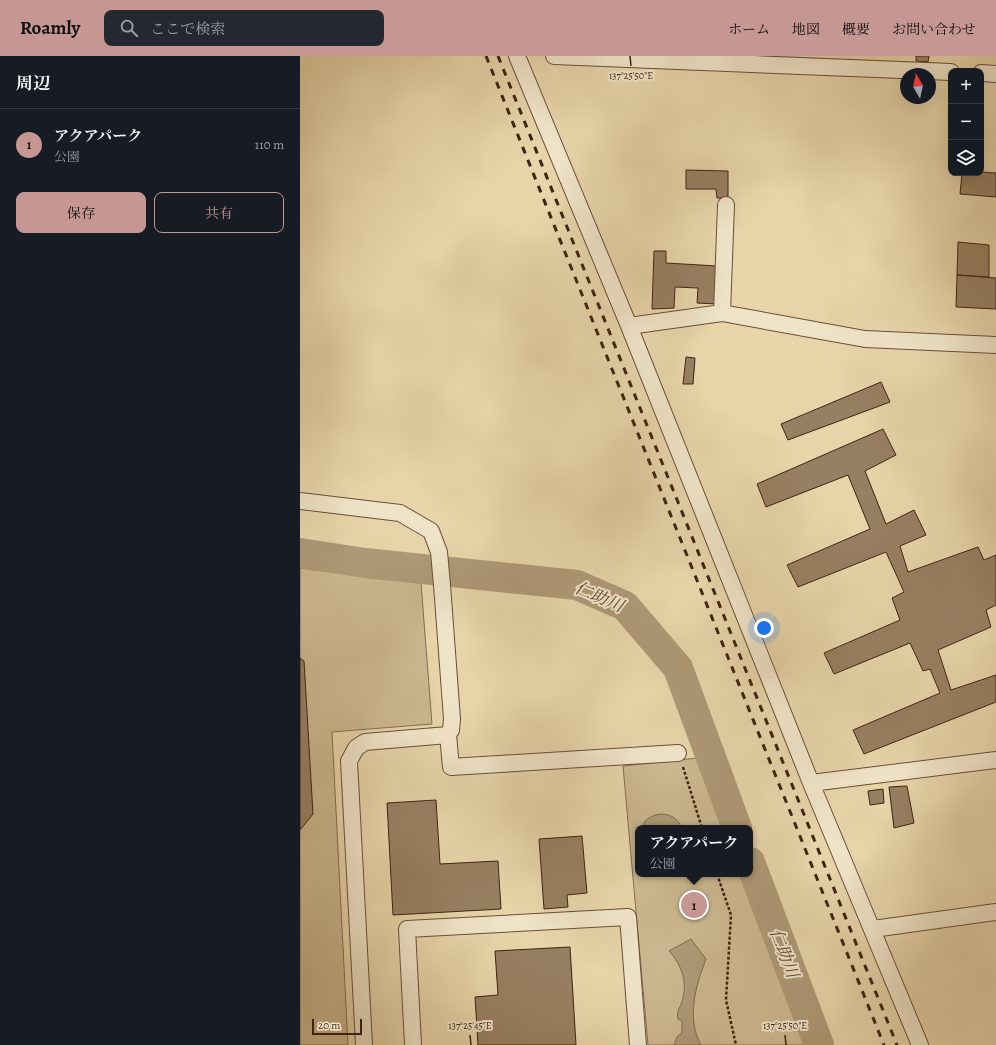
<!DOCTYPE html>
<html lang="ja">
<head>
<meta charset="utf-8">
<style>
  :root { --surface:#171b24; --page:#242831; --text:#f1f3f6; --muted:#9ea1a6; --line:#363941; --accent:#c59692 }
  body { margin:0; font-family:Alegreya,"Noto Serif JP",serif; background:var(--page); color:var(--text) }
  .controls { position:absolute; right:12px; top:12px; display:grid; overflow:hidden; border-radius:8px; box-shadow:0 4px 16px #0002 }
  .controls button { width:36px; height:36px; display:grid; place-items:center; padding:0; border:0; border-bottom:1px solid var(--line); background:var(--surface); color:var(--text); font:20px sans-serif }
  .compass { position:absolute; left:600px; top:12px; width:36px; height:36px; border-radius:50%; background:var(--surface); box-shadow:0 4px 16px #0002; rotate:351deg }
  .scale { position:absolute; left:12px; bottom:10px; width:50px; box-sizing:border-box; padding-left:4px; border:2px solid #402312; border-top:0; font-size:11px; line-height:14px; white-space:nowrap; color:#402312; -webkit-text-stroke:3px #efe3c7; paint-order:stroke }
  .you { position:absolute; left:464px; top:572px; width:14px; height:14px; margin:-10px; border:3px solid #fff; border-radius:50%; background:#1a73e8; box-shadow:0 0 0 6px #1a73e833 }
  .badge { display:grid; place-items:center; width:26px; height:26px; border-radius:50%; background:var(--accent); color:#111; font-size:13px; font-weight:700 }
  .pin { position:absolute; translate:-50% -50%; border:2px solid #fff; box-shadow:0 1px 4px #0006 }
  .popup { position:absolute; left:335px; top:769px; width:118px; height:52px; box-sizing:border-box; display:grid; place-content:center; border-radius:8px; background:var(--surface); filter:drop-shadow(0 1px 3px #0005); font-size:13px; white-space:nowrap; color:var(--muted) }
  .popup b { font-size:15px; color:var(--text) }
  .popup::after { content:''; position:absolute; left:50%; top:100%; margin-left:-8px; border:8px solid transparent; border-top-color:var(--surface) }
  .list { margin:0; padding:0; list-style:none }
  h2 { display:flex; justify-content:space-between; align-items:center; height:52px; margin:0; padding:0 16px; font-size:17px }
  h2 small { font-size:13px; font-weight:400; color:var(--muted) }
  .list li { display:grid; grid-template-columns:26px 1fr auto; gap:12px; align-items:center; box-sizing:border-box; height:72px; padding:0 16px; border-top:1px solid var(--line) }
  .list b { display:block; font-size:15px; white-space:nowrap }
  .list p { margin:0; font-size:13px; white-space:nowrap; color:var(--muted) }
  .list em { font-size:13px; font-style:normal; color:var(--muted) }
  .actions { display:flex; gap:8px; padding:12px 16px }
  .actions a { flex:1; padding:9px 0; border:1px solid var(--accent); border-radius:8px; text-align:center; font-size:14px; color:var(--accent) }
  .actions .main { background:var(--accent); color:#111 }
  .icon { flex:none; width:22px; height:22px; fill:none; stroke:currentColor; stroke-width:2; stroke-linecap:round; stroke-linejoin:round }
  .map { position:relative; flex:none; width:696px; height:989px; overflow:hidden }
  header { display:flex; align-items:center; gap:24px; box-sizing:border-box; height:56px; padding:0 20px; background:var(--accent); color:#111 }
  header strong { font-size:19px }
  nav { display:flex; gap:22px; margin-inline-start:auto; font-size:14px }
  .search { width:280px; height:36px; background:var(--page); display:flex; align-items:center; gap:10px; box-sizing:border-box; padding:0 14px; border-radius:8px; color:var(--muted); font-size:15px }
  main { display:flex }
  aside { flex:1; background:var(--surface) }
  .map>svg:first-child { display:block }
  .green { fill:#cbb68f; stroke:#866c50 }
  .water { fill:#ae9876; stroke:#82694e }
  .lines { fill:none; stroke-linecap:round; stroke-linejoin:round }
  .river { stroke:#ae9876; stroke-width:30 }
  .building { fill:#977f61; stroke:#402312 }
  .minor-casing { stroke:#6a4f38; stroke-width:18 }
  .path { stroke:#402312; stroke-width:2.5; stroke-dasharray:3 2; stroke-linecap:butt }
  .minor { stroke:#efe3c7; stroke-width:16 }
  .rail { stroke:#402312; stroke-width:3; stroke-dasharray:7 7; stroke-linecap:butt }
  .ticks { fill:none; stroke:#402312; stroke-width:1.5 }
  .labels { text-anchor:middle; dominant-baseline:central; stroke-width:4; stroke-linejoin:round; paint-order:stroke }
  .water-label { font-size:17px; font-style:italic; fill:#614630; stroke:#efe3c7 }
  .ticks-label { font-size:10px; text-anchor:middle; fill:#402312; stroke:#efe3c7; stroke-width:4; stroke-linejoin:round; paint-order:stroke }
</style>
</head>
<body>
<header>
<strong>Roamly</strong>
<div class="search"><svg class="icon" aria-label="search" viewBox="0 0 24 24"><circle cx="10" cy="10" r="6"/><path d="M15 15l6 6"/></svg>ここで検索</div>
<nav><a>ホーム</a><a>地図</a><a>概要</a><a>お問い合わせ</a></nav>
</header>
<main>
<aside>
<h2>周辺<small></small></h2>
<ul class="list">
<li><span class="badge">1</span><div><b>アクアパーク</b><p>公園</p></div><em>110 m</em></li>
</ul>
<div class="actions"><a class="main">保存</a><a>共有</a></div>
</aside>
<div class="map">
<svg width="696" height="989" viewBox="0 0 696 989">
  <rect width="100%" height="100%" fill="#e7d4a9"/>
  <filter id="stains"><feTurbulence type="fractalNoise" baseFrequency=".005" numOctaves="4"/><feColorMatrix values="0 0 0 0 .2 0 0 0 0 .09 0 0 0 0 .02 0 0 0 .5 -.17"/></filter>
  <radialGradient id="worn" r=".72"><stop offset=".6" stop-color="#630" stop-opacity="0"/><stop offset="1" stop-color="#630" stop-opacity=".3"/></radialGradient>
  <!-- green -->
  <path class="green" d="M0,512L121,527L132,668L32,676L48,989H0Z
    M397,702L423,772H338V818H441L506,989H348L323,710Z"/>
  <!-- water -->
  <path class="water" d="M360,758C371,758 377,762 382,772H342C345,762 351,760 360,758Z
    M391,883L406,903C396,929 386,962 401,989H374L377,981L382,977V965L378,963C376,955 380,953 382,945C388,927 382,909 369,895Z"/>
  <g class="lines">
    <!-- river -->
    <path class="river" d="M0,497L65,507L277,529L325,550L378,612L437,772
      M450,806L519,989"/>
  </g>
  <!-- building -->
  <path class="building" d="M616,0H629L628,6L616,5Z
    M386,114L428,115V142H417L416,133H386Z
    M681,116L696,117V141L660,138L662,117H681Z
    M658,186L689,189V221L657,219Z
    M354,195H366V207L417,210V248L397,247L398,232L375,231L374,252L352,253Z
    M657,219L696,222V253L656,251Z
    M386,301L395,302L393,328H383Z
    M581,326L590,346L488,384L481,368Z
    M583,373L596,399L565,415L586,468L614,454L626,479L600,490L608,516L678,491L684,504L696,499V549L686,554L691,571L638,594L651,634L696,619V646L564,698L553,674L640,637L630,613L623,615L610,587L534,618L524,597L600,564L592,542L604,536L586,496L498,531L487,509L570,473L548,419L466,451L457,428Z
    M0,602L4,605L13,758L0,774Z
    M607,730L614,767L594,772L589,731Z
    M583,733L584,747L570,749L568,735Z
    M136,744L140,808L198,805L201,853L93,859L87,747Z
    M282,780L287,837L267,839L268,851L244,853L239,783Z
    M270,891L276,989H178L175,941L198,939L195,895Z"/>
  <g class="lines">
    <!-- minor casing -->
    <g class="minor-casing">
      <path id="minor" d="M217,0L329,270L511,727L620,989
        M254,0L651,16
        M681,17L696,18
        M422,257L426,149
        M329,270L422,257L565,283L696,289
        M0,445L100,457L131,475L139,496L142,529L152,663L151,674L148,679L151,711L378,697
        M511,727L696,704
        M573,873L696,856
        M64,989L49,705L56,692L65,686L148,679
        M113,989L107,873L328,861L338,989"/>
    </g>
    <!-- path -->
    <path class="path" d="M383,711L402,772
      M417,818L431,859L426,944L436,989"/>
    <!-- minor -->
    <use href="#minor" class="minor"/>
    <!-- rail -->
    <path class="rail" d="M186,0L584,989
      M198,0L597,989"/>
  </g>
  <!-- ticks -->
  <path class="ticks" d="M330,0L331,10M170,979L171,989M485,979L486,989"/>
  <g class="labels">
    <!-- water labels -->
    <g class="water-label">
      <text transform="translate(299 541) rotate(23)">仁助川</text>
      <text transform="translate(484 897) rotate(69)">仁助川</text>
    </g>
  </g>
  <g class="ticks-label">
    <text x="331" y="23">137°25'50"E</text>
    <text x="170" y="973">137°25'45"E</text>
    <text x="485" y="973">137°25'50"E</text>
  </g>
  <rect width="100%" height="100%" filter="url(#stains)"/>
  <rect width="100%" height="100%" fill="url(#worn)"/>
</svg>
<div class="controls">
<button>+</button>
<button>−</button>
<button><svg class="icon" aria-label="layers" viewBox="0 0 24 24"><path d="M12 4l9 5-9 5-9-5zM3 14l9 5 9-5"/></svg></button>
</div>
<svg class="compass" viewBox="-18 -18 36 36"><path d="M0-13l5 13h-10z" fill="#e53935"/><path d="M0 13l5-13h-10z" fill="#9ea1a6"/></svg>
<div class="scale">20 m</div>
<div class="you"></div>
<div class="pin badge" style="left:394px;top:849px">1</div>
<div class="popup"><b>アクアパーク</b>公園</div>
</div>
</main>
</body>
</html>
